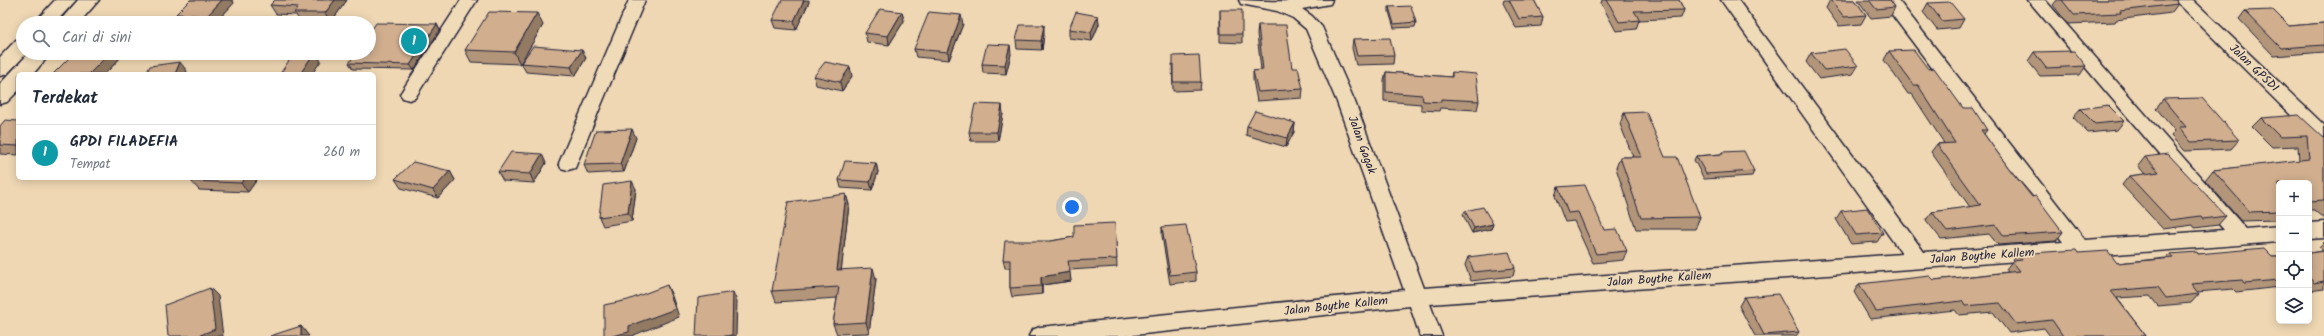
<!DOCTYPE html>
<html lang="id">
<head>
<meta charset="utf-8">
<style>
  :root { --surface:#fff; --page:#f6f6f7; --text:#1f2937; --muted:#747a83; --line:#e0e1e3; --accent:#111827 }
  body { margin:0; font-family:Kalam,sans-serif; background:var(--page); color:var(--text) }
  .controls { position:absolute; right:12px; bottom:12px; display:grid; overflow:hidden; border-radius:6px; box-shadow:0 2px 10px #0003 }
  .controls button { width:36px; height:36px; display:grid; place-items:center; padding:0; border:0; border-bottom:1px solid var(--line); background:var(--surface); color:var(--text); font:20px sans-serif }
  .you { position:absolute; left:1072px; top:207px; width:14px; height:14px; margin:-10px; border:3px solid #fff; border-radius:50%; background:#1a73e8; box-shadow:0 0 0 6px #1a73e833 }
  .badge { display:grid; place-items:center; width:26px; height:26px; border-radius:50%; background:var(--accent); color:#fff; font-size:13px; font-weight:700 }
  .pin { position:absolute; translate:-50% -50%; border:2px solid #fff; box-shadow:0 1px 4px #0006 }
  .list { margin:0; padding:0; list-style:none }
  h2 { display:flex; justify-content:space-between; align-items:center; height:52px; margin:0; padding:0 16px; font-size:17px }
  h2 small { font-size:13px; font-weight:400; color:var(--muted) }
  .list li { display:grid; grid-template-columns:26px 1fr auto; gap:12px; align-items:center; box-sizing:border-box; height:56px; padding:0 16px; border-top:1px solid var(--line) }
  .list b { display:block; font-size:15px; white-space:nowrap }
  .list p { margin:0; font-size:13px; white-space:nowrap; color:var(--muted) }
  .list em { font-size:13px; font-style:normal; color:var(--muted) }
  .icon { flex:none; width:22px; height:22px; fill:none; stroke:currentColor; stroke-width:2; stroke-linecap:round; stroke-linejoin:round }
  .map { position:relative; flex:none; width:2324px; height:336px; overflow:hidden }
  .search { position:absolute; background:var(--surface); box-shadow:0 2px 10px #0003; left:16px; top:16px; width:360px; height:44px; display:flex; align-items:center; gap:10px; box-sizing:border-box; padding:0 14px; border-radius:22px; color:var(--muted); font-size:15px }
  .panel { position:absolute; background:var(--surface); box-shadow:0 2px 10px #0003; left:16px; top:72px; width:360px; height:108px; border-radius:6px }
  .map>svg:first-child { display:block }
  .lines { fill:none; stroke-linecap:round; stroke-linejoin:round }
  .minor-casing { stroke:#22223b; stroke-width:3 }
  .trunk-casing { stroke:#22223b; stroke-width:3 }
  .minor { fill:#f0dbb9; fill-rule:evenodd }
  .trunk { fill:#f0dbb9; fill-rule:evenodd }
  .wall { fill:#b3967a; stroke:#22223b }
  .shaded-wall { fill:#927a63; stroke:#22223b }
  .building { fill:#d0ae8e; stroke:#22223b }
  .labels { text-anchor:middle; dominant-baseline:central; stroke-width:3.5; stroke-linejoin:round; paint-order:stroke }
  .street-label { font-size:12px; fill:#22223b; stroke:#f0dbb9 }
</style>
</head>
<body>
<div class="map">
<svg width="2324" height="336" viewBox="0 0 2324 336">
  <rect width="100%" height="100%" fill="#efd7b3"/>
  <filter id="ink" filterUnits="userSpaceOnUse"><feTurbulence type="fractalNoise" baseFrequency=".025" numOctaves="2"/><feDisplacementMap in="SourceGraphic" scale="8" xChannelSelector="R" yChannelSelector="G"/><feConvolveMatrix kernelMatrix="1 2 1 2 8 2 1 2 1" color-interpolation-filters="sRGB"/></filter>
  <g filter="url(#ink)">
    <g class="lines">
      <!-- minor casing -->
      <g class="minor-casing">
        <path id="minor" d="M461,0H477L415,98L409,100L403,98L400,94Z
          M629,0H645L577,163L575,168L568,170L561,168L559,163Z
          M1239,0C1250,0 1285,3 1292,0H1332L1330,4L1302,9L1312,16L1322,27L1355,102L1424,288L1902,254L1721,0H1738L1924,252L2063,242L1881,0H1898L2085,240L2224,230L2028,0H2045L2246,229L2279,226V242L1430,304L1442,336H1420L1410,306L1124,336H1029L1032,330L1040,327L1404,290L1337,102L1306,29L1293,18L1277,11L1241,4Z
          M2175,0H2193L2324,125V143L2317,141Z
          M2324,222V238L2309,239V223Z"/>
      </g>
      <!-- trunk casing -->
      <g class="trunk-casing">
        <path id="trunk" d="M55,0H76L55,23H34Z
          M78,0H99L79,23H58Z
          M23,38V53H27L7,74L0,76V57L16,40Z
          M29,53H51L33,74H18V91L7,102L0,104V84Z"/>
      </g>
      <!-- minor -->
      <use href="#minor" class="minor"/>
      <!-- trunk -->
      <use href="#trunk" class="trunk"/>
    </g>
    <!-- wall -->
    <path class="wall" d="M190,0H232L234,3L215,23H182L176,14Z
      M275,0H347L331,22L300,21L296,15L276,14L270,5Z
      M1504,0H1534L1543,17L1541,26L1516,28L1503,3Z
      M1602,0H1679L1684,10L1681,18L1639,20L1636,29L1616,31L1601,3Z
      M1830,0H1855L1866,15L1861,24L1839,26L1826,8Z
      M1858,0H1890L1895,7L1891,16L1871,18Z
      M2057,0H2177L2178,4L2171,13L2116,20L2115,22L2068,24L2053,5Z
      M809,2L796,30L775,28L772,20Z
      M1928,3L1964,19L1959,28L1937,30L1923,12Z
      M1389,7L1416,22L1415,27L1394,28L1389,12Z
      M1220,10L1242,34V43L1220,42Z
      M2245,11L2289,26L2324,23V52L2274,56L2239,19Z
      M902,12L904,21L889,45L867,42L865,33Z
      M1098,16L1099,24L1092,41L1069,38V29Z
      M963,24L949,60L916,57L914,49Z
      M543,25L520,64L471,62L465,50Z
      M1258,25L1292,68L1303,89L1302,98L1257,101L1253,80V71L1261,70L1257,34Z
      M440,30L414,70L353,69L349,63Z
      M1044,34L1042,50L1017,49L1016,40Z
      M1353,39L1394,55L1393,64L1356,65L1352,48Z
      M1889,51L1928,69L1963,108L1987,130L1984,134L2008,167L2063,232L2056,241L1998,245L1989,234L1941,239L1926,220L1932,212L1970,207L1931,152L1937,144L1944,143L1912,94H1908L1884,60Z
      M2034,52L2086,66L2080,75L2040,76L2028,61Z
      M74,53H129L126,56H122L105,74H53Z
      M1811,53L1858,66L1853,74L1819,79L1806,62Z
      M1011,54L1006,74L983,73L982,64Z
      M586,58L575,76L526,72L521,63Z
      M1172,64L1201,82L1200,90L1173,91Z
      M1386,72L1451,77L1452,72L1479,101L1477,110L1440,108L1439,111L1421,110V104L1384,101V80Z
      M814,76H852L842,91L816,85Z
      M2163,99L2239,140L2231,149L2184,151L2171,136L2175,131L2156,108Z
      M2080,109L2124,121L2117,130L2088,133L2073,117Z
      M1624,113L1665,157L1700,217L1695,229H1636L1616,168L1620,157H1633L1620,124Z
      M1003,114L998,141H971L969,132Z
      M2261,118L2324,138V218H2323L2314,210H2309V183H2279V217L2276,220L2241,221L2205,180L2213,170L2299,161L2298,146L2272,147L2252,127Z
      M18,121V155L0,154V126Z
      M1295,123L1294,132L1286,147L1246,135L1247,126Z
      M636,138L624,172L588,174L584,165Z
      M1722,152L1754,171L1752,176L1704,179L1694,160L1696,156L1721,154Z
      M2145,157L2226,216L2218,225L2195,228L2193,225L2163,229L2122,185L2129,176L2145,174L2138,166Z
      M546,163L534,183L503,181L498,172Z
      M876,163L878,172L872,190L841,188L839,180Z
      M450,171L455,180L438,198L401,188L395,179Z
      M194,178H258L248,192L199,190L191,181Z
      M1558,187L1627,251L1623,260L1593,263L1574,221L1565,222L1555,196Z
      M636,189L632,221L603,226L599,217Z
      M846,194L849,205L841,270L876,279L869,333L837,334L833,324L837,298L776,302L772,291Z
      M1465,211L1493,224L1491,229L1472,233L1463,215Z
      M1841,211L1883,233L1877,242L1851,244L1836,219Z
      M1115,223L1117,267L1069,270L1071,281L1042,285V294L1012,297L1010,288V268H1005L1003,260L1051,241L1074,237Z
      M1162,227L1196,272V281L1170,284L1162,236Z
      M2324,242V289L2309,291V253L2323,251L2319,247Z
      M2078,253L2117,263L2166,258L2170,254H2198L2272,256H2279V287L2236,292L2233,289L2197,292L2199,294L2191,303L2158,306L2150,296L2117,298L2146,336H2050L2044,328L2009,333L1993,312L1959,315L1955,310L1870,319L1854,292L1859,284L1934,280L2008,272L2006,269L2018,254Z
      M1468,257L1515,268L1513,276L1471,281L1465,265Z
      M1744,297L1799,332L1796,336H1755L1739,306Z"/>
    <!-- shaded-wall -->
    <path class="shaded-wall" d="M222,0H232L234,3L215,23H212L207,16Z
      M335,0H347L331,22L325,13Z
      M804,0H809V2L796,30L794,21Z
      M902,12L904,21L889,45L888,36Z
      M537,13L543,25L520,64L514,52Z
      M961,15L963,24L949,60L948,52Z
      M1098,16L1099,24L1092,41L1091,32Z
      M437,24L440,30L414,70L410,65Z
      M1044,25V34L1042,50L1041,41Z
      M1010,45L1011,54L1006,74L1005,65Z
      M582,50L586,58L575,76L571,67Z
      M110,53H120L122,56L105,74H89Z
      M124,53H129L126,56Z
      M314,53H316L321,61L312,74H300Z
      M180,62L187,71L186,74H175Z
      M850,67L852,76L842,91L840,82Z
      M1002,105L1003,114L998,141L997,132Z
      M1295,123L1294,132L1286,147L1287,138Z
      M632,129L636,138L624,172L620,164Z
      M542,154L546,163L534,183L530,174Z
      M876,163L878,172L872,190L870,182Z
      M450,171L455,180L438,198L433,190Z
      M245,178H258L248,192L241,183Z
      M632,181L636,189L632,221L628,213Z
      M846,194L849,205L840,281L837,270Z
      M1493,224L1491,229L1472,233L1474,228Z
      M873,268L876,279L869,333L866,322Z
      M1070,272L1071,281L1042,285V294L1041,277Z
      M667,285L671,293L679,317L634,335V336H612L629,326Z
      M210,288L218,296L223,336H198Z
      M733,292L737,301L736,336H726Z
      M301,326L309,336H301Z"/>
    <!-- building -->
    <path class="building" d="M190,0H222L207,16L176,14Z
      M275,0H335L325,13H294L298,7L270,5Z
      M782,0H804L794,21L772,20Z
      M1509,0H1534L1543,17L1519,19Z
      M1607,0H1679L1684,10L1634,11L1640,20L1619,22Z
      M1831,0H1855L1866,15L1844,17Z
      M1869,0H1890L1895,7L1876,9Z
      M2062,0H2177L2178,4L2120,11L2121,13L2074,15Z
      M1950,2L1964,19L1942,21L1928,3Z
      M1411,6L1416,22L1394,24L1389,7Z
      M880,9L902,12L888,36L865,33Z
      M1220,10H1242V34H1221Z
      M2273,10L2289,26L2324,23V45L2281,48L2245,11Z
      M489,12L537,13L514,52L465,50Z
      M929,12L961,15L948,52L914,49Z
      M1076,12L1098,16L1091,32L1069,29Z
      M108,22L123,23H107Z
      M376,23L437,24L410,65L349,63L356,53H369V34Z
      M1020,25H1044L1041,41L1016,40Z
      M1258,25H1286L1292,68H1298L1303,89L1258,92L1253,71L1263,70Z
      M1390,38L1394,55L1357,56L1353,39Z
      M987,44L1010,45L1005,65L982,64Z
      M533,46L582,50L571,67L521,63Z
      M1845,49L1858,66L1824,70L1811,53Z
      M1914,50L1928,69L1934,68L1963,108H1973L1987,130H1981L2008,167L2032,197L2036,196L2063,232L2004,236L1996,225L1947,231L1932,212L1981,205L1937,144L1955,143L1918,85H1913L1889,51Z
      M2074,51L2086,66L2046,68L2034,52Z
      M74,53H110L89,74H53Z
      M294,53H314L300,74H280Z
      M1199,55L1201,82H1173V56Z
      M180,62L175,74H146L150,66Z
      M825,62L850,67L840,82L814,76Z
      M1386,72L1452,77V72L1476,74L1479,101L1441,99V102L1423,101L1422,95L1386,92Z
      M2202,98L2239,140L2191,142L2179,127H2186L2163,99Z
      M975,104L1002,105L997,132H969Z
      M2108,105L2124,121L2095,124L2080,109Z
      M1255,111L1295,123L1287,138L1247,126Z
      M1646,112L1665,157H1677L1700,217L1641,218L1620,157H1642L1624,113Z
      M2299,115L2324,138V200L2309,201V183H2279V202H2278L2279,211L2250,212L2213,170L2309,159L2307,136L2280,137L2261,118Z
      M5,120L18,121V146L0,145V126Z
      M632,129L620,164L584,165L596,130Z
      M1744,151L1754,171L1706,174L1696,156L1723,154L1722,152Z
      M511,152L542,154L530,174L498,172Z
      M2168,154L2226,216L2203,219L2201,216L2170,220L2129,176L2159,172L2145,157Z
      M845,161L876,163L870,182L839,180Z
      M413,162L450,171L433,190L395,179Z
      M194,178H245L241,183L191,181Z
      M632,181L628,213L599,217L603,185Z
      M1585,185L1604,230L1617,229L1627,251L1596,254L1578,212L1568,213L1558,187Z
      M846,194L837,270L873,268L866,322L833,324L839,287L772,291L788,202Z
      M1483,207L1493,224L1474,228L1465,211Z
      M1867,208L1883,233L1856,235L1841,211Z
      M1115,223L1117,259L1068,261L1070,272L1041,277V286L1010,288V260H1003L1005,241H1051L1074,237V225Z
      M1186,225L1196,272L1170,275L1162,227Z
      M2264,248L2272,256H2279V280L2244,283L2242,280L2191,284L2199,294L2166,298L2158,287L2111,291L2146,336H2063L2052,320L2016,324L2000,303L1965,306L1962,301L1876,311L1859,284L1930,276L1934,280L2020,271L2012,261L2022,260L2018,254L2076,250L2078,253L2108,251L2117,263L2173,258L2170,254L2197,252L2198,254Z
      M2324,251V281L2314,283L2309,277V253Z
      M1509,252L1515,268L1474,272L1468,257Z
      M667,285L675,309L629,326V332L612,336H604V305L628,300Z
      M210,288L215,329L198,336H168L165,305Z
      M733,292L732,335L726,336H696L698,298Z
      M1778,294L1799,332L1764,335L1744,297Z
      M301,326V336H270Z"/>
  </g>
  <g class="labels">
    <!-- street labels -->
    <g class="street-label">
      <text transform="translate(2254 68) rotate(44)">Jalan GPSDI</text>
      <text transform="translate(1362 145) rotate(70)">Jalan Gagak</text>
      <text transform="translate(1982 256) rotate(-4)">Jalan Boythe Kallem</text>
      <text transform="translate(1659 279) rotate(-4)">Jalan Boythe Kallem</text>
      <text transform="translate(1336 306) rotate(-6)">Jalan Boythe Kallem</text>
    </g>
  </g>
</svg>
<div class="controls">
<button>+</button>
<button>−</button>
<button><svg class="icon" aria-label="locate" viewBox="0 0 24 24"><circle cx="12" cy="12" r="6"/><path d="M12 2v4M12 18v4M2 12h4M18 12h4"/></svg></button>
<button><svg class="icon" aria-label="layers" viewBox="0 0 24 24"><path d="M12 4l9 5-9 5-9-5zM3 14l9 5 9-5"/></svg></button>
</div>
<div class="you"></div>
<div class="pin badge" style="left:414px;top:41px;background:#0f9aa8">1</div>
<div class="search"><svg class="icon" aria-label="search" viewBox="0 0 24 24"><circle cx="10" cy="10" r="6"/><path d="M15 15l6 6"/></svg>Cari di sini</div>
<section class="panel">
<h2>Terdekat<small></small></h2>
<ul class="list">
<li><span class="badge" style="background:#0f9aa8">1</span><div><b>GPDI FILADEFIA</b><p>Tempat</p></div><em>260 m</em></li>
</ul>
</section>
</div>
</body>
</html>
